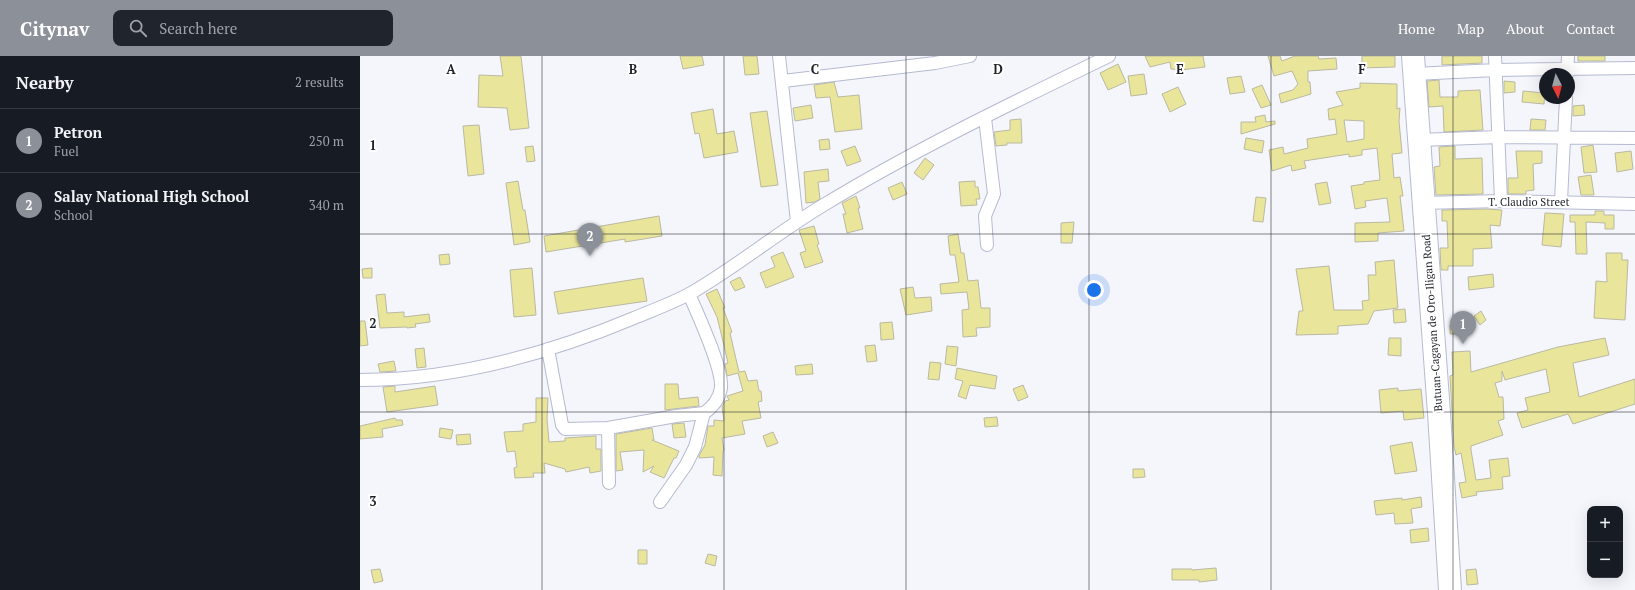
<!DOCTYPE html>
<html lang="en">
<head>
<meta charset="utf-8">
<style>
  :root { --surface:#171b24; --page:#20242c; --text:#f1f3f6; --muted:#9ea1a6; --line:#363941; --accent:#8c9099 }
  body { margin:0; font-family:"PT Serif",serif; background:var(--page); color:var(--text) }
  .controls { position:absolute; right:12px; bottom:12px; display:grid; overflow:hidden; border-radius:8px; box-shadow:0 4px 16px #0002 }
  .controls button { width:36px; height:36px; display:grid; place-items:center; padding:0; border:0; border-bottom:1px solid var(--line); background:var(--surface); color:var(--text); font:20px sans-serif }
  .compass { position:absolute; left:1179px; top:12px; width:36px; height:36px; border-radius:50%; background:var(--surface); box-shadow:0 4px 16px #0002; rotate:174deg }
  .you { position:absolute; left:734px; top:234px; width:14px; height:14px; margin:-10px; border:3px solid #fff; border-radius:50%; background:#1a73e8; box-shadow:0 0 0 6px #1a73e833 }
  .badge { display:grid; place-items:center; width:26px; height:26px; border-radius:50%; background:var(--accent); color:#fff; font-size:13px; font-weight:700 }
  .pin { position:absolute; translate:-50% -33px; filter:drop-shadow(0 1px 2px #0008) }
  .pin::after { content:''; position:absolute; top:21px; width:14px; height:12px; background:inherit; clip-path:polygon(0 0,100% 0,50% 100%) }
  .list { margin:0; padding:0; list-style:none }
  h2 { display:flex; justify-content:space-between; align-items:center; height:52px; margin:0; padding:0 16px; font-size:17px }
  h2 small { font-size:13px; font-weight:400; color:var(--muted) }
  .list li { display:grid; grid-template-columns:26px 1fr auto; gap:12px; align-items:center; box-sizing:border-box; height:64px; padding:0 16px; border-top:1px solid var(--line) }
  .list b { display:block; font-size:15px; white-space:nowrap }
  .list p { margin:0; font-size:13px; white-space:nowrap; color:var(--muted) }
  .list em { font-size:13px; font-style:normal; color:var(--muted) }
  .icon { flex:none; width:22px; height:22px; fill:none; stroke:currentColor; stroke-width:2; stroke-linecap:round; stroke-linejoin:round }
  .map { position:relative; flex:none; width:1275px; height:534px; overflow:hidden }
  header { display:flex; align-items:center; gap:24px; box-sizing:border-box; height:56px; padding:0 20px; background:var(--accent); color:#fff }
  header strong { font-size:19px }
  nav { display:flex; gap:22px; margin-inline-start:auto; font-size:14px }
  .search { width:280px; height:36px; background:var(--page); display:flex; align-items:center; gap:10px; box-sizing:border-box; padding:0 14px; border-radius:8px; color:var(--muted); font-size:15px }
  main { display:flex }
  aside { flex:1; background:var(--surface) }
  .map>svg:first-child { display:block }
  .building { fill:#e9e59b; stroke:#bab9a2; fill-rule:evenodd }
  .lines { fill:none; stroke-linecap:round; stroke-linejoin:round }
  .street-casing { stroke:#b5bad1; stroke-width:14 }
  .highway-casing { stroke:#b5bad1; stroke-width:24 }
  .street { stroke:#fff; stroke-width:12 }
  .highway { stroke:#fff; stroke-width:22 }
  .grid { fill:none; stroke:#1f2129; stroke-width:1; stroke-opacity:0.55 }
  .labels { text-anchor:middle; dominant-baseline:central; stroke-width:4; stroke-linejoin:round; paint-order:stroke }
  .street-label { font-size:11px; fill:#1f2129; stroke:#fff }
  .grid-label { font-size:13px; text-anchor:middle; font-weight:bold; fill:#1f2129; stroke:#fff; stroke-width:4; stroke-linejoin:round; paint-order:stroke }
</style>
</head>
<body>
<header>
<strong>Citynav</strong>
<div class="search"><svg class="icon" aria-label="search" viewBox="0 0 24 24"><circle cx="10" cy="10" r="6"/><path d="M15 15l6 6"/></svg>Search here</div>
<nav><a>Home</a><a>Map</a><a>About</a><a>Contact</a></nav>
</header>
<main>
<aside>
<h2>Nearby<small>2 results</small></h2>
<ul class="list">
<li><span class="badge">1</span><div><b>Petron</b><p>Fuel</p></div><em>250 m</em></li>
<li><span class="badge">2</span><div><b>Salay National High School</b><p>School</p></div><em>340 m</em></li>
</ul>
</aside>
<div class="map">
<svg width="1275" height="534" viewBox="0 0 1275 534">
  <rect width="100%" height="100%" fill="#f5f6fb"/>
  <!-- building -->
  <path class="building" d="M140,0H161L169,72L150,74L147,52L118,51L119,19L143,20Z
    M320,0H342L344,9L323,13Z
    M383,0H397L399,18L385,19Z
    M785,0H843L845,11L821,14L811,13L810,6L790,11Z
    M908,0H920L922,5L935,0H958L959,3L976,2L977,13L948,15V26H950L951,38L921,47L919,38L933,34L938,28L932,15L914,20Z
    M1002,0H1035V11L1002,12Z
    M1082,0H1122V7L1082,9Z
    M1218,0H1245V5H1218Z
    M758,8L766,26L748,34L740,17Z
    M784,18L787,38L771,40L768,20Z
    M881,20L885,36L870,38L867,22Z
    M1079,24L1080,41H1098V35L1120,34L1123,74L1084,76L1083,50L1069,51L1067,25Z
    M1144,25L1155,26V36L1144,37Z
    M474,26L478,41L499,39L502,73L475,76L470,41L456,42L454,29Z
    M1000,27L1037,28V53L1040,52L1039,65L1042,97L1032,98L1034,122L1040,121L1043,140H1040L1044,175L1018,177V185L995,186V167L1030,166L1027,142L1005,145L1006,151L995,153L991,130L1004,128V126L1020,124L1017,92L1002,94V99L989,101V98L944,105L946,112L932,115L931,109L912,115L909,94L923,91L924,98L948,92L947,83L977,78L975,63L969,64L968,53L983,49L976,36L1000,32ZM984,64L1004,65V83L987,86Z
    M902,29L911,49L901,52L892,33Z
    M818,31L826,48L810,56L802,38Z
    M1163,35L1185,37L1184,48L1162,46Z
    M451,49L453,62L435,65L433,52Z
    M1224,49L1225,59L1213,60V50Z
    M353,53L357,78L374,75L378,96L344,102L339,77L335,78L331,57Z
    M407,55L418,129L401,131L390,57Z
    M905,59L906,66L915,65V68L881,78V66H896L895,61Z
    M661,63L662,87H647V89L636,90L634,76L650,74V64Z
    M1171,63L1186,64L1185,74H1170Z
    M119,69L124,118L108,120L103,70Z
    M886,82L904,85L902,97L884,93Z
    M469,83L470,93L460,94L459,84Z
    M1233,89L1237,116L1224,117L1221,91Z
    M173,90L175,105L167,106L165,91Z
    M495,90L501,105L487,110L481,95Z
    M1095,90V103L1122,102L1123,138L1076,139L1074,111L1080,110L1079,91Z
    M1156,95H1182V107L1173,108L1174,134L1166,135V138H1148V122H1158Z
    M1271,95L1273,113L1257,116L1255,97Z
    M565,102L574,109L563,124L554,117Z
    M468,113L469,125L458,126L460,143L455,146L446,147L444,116Z
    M1231,119L1234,139H1221L1218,121Z
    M158,125L163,154H165L170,186L154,189L146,127Z
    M615,125V131H618L620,143H616L617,149L601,150L599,126Z
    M542,126L547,138L533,144L528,132Z
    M967,126L971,147L959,149L955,128Z
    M496,140L500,152H498L503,173L487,177L483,158H486L482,147Z
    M896,141L906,142L903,166L893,165Z
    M1127,153L1142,154L1140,170L1130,169L1132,192L1113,193V210H1088V214H1081L1080,192H1088L1087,165H1082V154Z
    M1235,155H1244V159H1254V173H1245V167L1226,166L1227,198H1216L1215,166H1210V159H1235Z
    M1185,157L1204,158L1201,191L1182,189Z
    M299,160L302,180L265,186V183L186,196L184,180Z
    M714,166L712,187H701V167Z
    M454,170L459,188L457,189L463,206L445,212L440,197L446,195L439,174Z
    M598,178L601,197H604L608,225L618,224L621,252H630V271L616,272L617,280L603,281L602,254L609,253L607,236L581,238L580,228L599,226L595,199H590L588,180Z
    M423,196L434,221L406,232L400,217L415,211L411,201Z
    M1246,197H1262V204H1268L1265,264L1234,262L1236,225L1247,226Z
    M89,198L90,208L80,209L79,199Z
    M1034,204L1038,252L1014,255L1008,268L978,270V278L936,279L939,255H943L936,213L969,210L974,254H1003L1002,245L1009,244L1008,219H1016L1015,206Z
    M12,212V222H3L2,213Z
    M172,212L176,259L154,261L150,214Z
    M1133,218L1134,231L1109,234L1108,221Z
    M380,221L385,231L375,235L370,226Z
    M283,222L287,245L198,258L194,236Z
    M553,231L555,242L571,241L572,255L546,259L540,233Z
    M357,233L365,252H363L372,276L370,277L379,316L385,315L388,325L397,324L399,335H401L402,345L398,346L401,362L382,365L385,378L362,382L364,394L363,395L362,420L353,419L354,401L339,402V400L345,389L348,370H354V364L364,365L362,351L365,345L369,344L367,340L383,335L378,317L367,320L365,308L368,307L361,277L357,261L346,238Z
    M25,238L27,257L44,256V261L69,258L70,266L55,268L56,271L47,272V271L20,272L16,239Z
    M1045,253L1046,266L1034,267L1033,254Z
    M1121,255L1126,264L1120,269L1114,260Z
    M0,265H5L8,289L0,290Z
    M532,266L534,283L521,284L520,267Z
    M1090,269H1099V278H1090Z
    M1029,282H1041V300L1028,299Z
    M1245,282L1249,299L1213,307L1219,341L1275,323V348L1213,368L1208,358L1162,372L1157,357L1168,354L1165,342L1190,336L1186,313L1145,324L1142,315V325L1135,327L1139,341H1143L1144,363L1138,365L1143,379L1111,390V394L1116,424L1131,422L1129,404L1148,402L1150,420L1142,421L1143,433L1116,436L1117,439L1102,442L1099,427L1106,426L1101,397L1096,399L1094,391L1090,320L1093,319L1092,296L1110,295L1111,316L1198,291Z
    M515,289L517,305L507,306L505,290Z
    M587,290L598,291L596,310L585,308Z
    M64,292L66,311L57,312L55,293Z
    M34,305L36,315L20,316L18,308Z
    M570,306L581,307L579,324L568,323Z
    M452,308L453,318L436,319L435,310Z
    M597,312L637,320L635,333L610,329L606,343L598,340L603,325L595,323Z
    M305,328H318L319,343L338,341L339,350L305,354Z
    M663,329L668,341L658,345L653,333Z
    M35,330V336L75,330L78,349L27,356L23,331Z
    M1038,332V335L1061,333L1064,362L1044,364L1043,355L1021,357L1019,334Z
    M176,342H188L187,363L189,386L205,385V382L236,380V393H241V415L230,417L229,411L206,416L205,413L184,407L185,417H173L174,421L155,422L154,412L157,411L155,395L147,396L144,376L163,375V368L176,366Z
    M637,361L638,370L625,371L624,362Z
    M35,362L36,364H42L43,369L22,373L23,381L0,383V370Z
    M324,367L326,381L314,382L312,368Z
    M80,372L93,374L91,383L79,381Z
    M292,372L294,384H292L319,395L316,402H314L304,422L290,416L294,410L283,416L284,394L260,396L263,414L256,415V378Z
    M413,376L418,387L407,391L403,380Z
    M110,378L111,388L97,389L96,379Z
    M1052,386L1057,415L1035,418L1030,390Z
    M773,413H784L785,421L773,422Z
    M1061,441L1062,451L1051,453L1053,467L1035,468L1034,457L1016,459L1014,445L1042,442V444Z
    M1068,472L1069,485L1051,487L1050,474Z
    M278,494H287V508H278Z
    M348,498L357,500L355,510L345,507Z
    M856,512L857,524L839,526V524H812V513H832V514Z
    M20,513L23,525L14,527L11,514Z
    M1116,513L1118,528L1107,529L1106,514Z"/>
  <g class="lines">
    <!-- street casing -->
    <g class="street-casing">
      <path id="street" d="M419,0L437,166
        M1135,0L1141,145
        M1054,18L1136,14L1275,12
        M1207,18L1208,0
        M423,25L575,7L610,0
        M625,62L634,138L625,160L627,189
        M1058,84L1139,81L1275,82
        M1201,145L1206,42
        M1063,147L1141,145L1275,148
        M188,293L202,369L205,373L248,372L316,360L344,357
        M0,324C94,324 188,298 274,262C293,254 313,247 331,237C376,211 417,177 462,150C554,94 652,47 749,0
        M248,372L249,427
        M300,446L326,409L335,391L344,357C353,351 359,344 361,332C363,312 338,259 329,238"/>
    </g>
    <!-- highway casing -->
    <g class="highway-casing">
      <path id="highway" d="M1053,0L1079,357L1090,534"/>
    </g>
    <!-- street -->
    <use href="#street" class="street"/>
    <!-- highway -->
    <use href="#highway" class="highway"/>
  </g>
  <!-- grid -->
  <path class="grid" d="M182,0V534M364,0V534M546,0V534M729,0V534M911,0V534M1093,0V534M0,178H1275M0,356H1275"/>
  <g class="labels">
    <!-- street labels -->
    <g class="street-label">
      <text x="1169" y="146">T. Claudio Street</text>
      <text transform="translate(1072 267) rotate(-94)">Butuan-Cagayan de Oro-Iligan Road</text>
    </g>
  </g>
  <g class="grid-label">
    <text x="91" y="18">A</text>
    <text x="273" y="18">B</text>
    <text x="455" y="18">C</text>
    <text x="638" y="18">D</text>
    <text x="820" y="18">E</text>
    <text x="1002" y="18">F</text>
    <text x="13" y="94">1</text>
    <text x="13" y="272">2</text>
    <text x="13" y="450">3</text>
  </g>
</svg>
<div class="controls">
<button>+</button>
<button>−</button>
</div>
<svg class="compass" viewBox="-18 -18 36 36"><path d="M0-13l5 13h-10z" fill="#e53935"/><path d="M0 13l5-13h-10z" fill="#9ea1a6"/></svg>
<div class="you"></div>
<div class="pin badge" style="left:1103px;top:288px">1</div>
<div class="pin badge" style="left:230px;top:200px">2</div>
</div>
</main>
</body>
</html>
